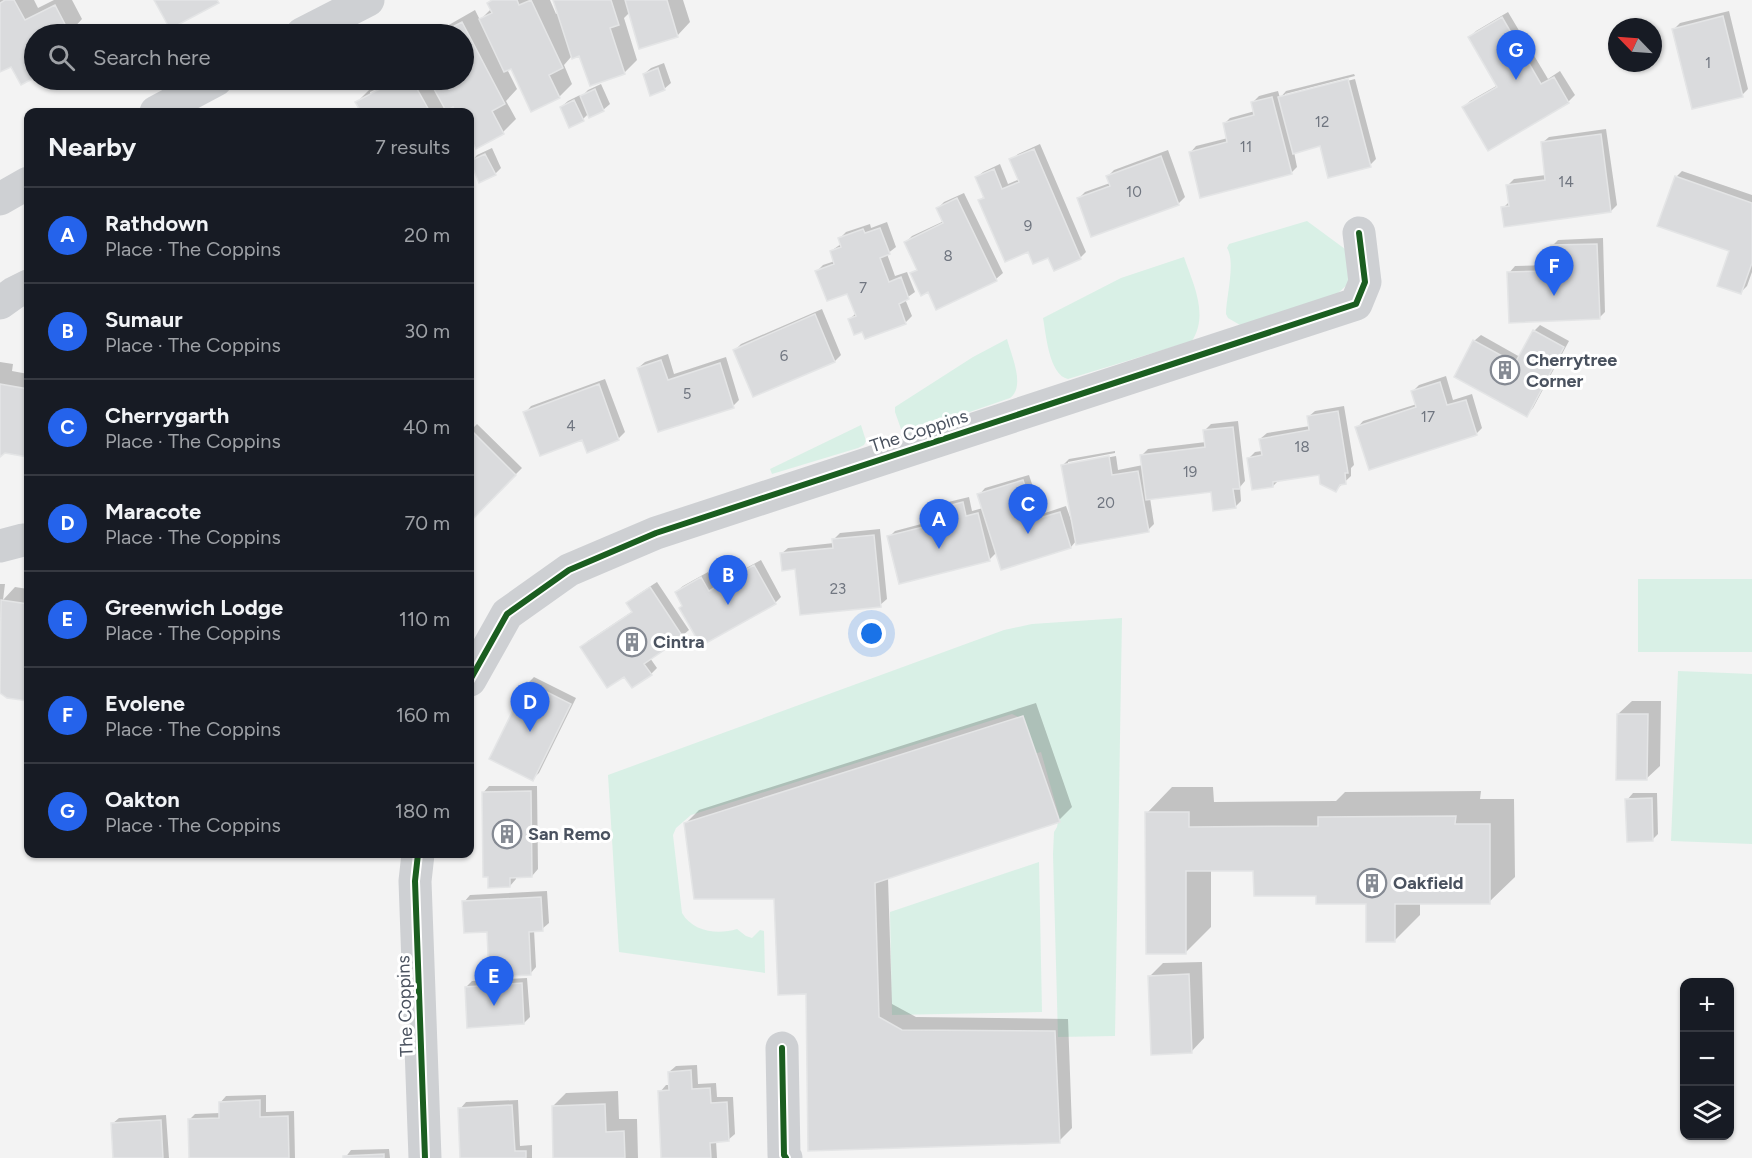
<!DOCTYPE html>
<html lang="en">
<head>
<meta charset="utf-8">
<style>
  :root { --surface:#171b24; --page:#20242c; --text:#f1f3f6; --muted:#9ea1a6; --line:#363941; --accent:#2563eb }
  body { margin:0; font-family:Figtree,sans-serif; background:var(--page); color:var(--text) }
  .controls { position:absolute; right:18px; bottom:18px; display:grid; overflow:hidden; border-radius:12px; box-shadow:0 2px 4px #0004 }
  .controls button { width:54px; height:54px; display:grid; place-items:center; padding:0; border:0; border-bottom:2px solid var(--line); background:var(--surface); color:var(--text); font:30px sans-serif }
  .compass { position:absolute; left:1608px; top:18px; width:54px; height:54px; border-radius:50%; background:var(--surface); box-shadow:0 2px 4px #0004; rotate:295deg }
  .you { position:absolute; left:872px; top:634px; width:21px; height:21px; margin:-15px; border:4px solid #fff; border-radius:50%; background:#1a73e8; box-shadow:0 0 0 9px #1a73e833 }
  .badge { display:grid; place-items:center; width:39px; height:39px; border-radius:50%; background:var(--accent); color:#fff; font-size:20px; font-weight:700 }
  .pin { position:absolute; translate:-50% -50px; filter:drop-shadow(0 2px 3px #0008) }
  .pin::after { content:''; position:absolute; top:32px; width:21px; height:18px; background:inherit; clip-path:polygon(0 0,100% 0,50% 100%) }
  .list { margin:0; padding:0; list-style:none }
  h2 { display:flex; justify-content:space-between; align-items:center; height:78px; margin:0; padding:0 24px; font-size:26px }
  h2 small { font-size:20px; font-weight:400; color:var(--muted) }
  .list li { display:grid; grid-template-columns:39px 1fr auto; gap:18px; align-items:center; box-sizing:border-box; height:96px; padding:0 24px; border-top:2px solid var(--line) }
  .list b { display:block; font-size:22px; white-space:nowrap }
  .list p { margin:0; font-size:20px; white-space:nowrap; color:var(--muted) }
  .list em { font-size:20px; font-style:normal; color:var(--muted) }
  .icon { flex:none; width:33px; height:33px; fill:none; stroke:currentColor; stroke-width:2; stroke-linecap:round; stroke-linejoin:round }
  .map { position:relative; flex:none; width:1752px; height:1158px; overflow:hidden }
  .search { position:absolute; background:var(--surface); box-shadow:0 2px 4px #0004; left:24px; top:24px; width:450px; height:66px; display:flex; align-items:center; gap:15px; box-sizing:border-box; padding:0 21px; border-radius:33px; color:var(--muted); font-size:22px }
  .panel { position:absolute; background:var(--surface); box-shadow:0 2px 4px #0004; left:24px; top:108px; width:450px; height:750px; border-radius:12px }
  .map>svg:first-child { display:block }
  .green { fill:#d9f0e6 }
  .shadow { fill:#0003 }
  .building { fill:#dadbdd; stroke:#e4e5e6; stroke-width:1.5 }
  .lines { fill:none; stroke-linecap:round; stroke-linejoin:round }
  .minor { stroke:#ced0d3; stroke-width:33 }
  .cycleway-casing { stroke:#fff; stroke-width:10 }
  .cycleway { stroke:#1b5e20; stroke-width:6 }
  .labels { text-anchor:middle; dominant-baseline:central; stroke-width:6; stroke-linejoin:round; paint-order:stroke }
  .number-label { font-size:15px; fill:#707680 }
  .poi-label { font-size:18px; font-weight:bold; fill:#4a525f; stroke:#fff; text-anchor:start }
  .street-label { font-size:18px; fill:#4a525f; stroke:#fff }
</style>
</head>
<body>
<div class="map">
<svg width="1752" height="1158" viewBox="0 0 1752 1158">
  <rect width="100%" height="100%" fill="#f3f3f3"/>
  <!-- green -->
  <path class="green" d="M1307,221L1345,249L1349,283L1337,294L1240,325L1228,318L1226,314C1226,297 1236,262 1227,248L1229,244Z
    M1184,257C1193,284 1209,314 1192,341L1068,379C1049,375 1046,334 1043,318L1121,278Z
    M1007,339C1011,355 1026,386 1010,398L909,433L901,429L895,412V407L973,357Z
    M861,425L866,441L864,445L858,448L772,474L770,469Z
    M1638,579H1752V652H1638Z
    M1122,618L1115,1036L1058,1037L1053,854L1054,832L1057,827L1059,816L1041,752L1034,754L1023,719L1012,714L691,815L676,828L673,835L682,913C693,932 718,935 737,929L746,936L752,938L760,930L764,931L765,973L619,952L608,775L1004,630L1032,624Z
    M1678,671L1752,674V844L1671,841Z
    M1039,862L1042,1012L892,1015L890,912Z"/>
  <!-- shadow -->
  <path class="shadow" d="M0,0H34L38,8L54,0H72L82,19L71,31L73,34H34V77L21,83L12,65L0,71Z
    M491,0H550L556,14L558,13L554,0H683L690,22L677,36L630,12L624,18L637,60L624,73L580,55L571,57L564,65L572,84L559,97L512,67L507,69L517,89L506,101L516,119L503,132L476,147L470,134V112H458L454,105L448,109L450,112H351L360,108L357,102L370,89L388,80H394L370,92V95L400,80H464V34H438L447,26L475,10L480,20L491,9L489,3Z
    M1729,11L1748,89L1742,95L1674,29L1680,23Z
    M1508,12L1548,79L1560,71L1575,95L1568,102L1489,149L1464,107L1470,101L1498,85L1470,37L1476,31Z
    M664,63L671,83L664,89L644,74L651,68Z
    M1354,74L1355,76L1285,94V97L1355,79L1376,159L1370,165L1321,145L1294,152L1297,167L1291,173L1190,153L1196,146L1228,138L1224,124L1230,118L1255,111L1252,103L1259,96L1278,91L1280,98L1286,91Z
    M601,84L610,104L603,110L589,113L583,119L561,107L568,101L580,95L581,97L588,90Z
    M1606,129L1617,205L1611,211L1503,208L1509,202L1508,185L1514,179L1546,175L1542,143L1549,137Z
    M1040,144L1086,252L1080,258L1049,256L1028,250L980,201L984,196L976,178L983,172L1000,164L1008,184L1020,179L1011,160L1018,154Z
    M492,148L501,168L495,174L471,162L477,155Z
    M1168,150L1185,197L1178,204L1079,198L1085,192L1110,183L1108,176L1114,170Z
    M1682,171L1752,195V272L1747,286L1741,292L1731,250L1676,177Z
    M964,193L1003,273L996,279L937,308L929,290L912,274L918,268L906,242L912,236L944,221L938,208L944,202Z
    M887,222L896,247L887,254L895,276L907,272L915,292L905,299L912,316L906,322L866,337L863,330L850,319L856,313L848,292L817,271L823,265L835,261L831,251L841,244L839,239L846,232L870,224L871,228Z
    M1603,238L1605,312L1599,318L1509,273L1515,266L1552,265V246L1558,240Z
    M822,309L841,355L835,361L754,395L735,350L741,344Z
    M1540,325L1569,341L1533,408L1526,415L1474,341L1481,335L1520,357L1534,331Z
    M668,354L674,374L726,357L739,400L733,406L659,431L638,368L645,362Z
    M0,362L13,364L12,371L28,374V455L5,451L0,455Z
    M1446,376L1453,400L1472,394L1482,428L1476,434L1357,428L1363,421L1417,404L1413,391L1419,385Z
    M605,379L625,432L618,439L583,438L525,413L531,406Z
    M1344,406L1354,465L1351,468V476L1336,490L1320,473L1279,480L1273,486L1249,458L1255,452L1262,451L1260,439L1267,433L1310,426L1308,417L1315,411Z
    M1238,421L1245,481L1240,487L1241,501L1235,507L1212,490L1150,498L1154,524L1148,530L1076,541L1071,547L997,552L989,560L889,537L895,531L940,519L938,509L944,503L969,497L972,511L983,508L979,495L985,488L1029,475L1042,514L1066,506L1071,520H1073L1063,465L1069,459L1115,451V453L1068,462V465L1116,456L1118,470L1143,465L1142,455L1148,449L1206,442L1204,431L1211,424Z
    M477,424L522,468L470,520V431Z
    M880,529L887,599L880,605L797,568L781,554L788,548L834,543L833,540L840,533Z
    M761,560L781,597L775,603L684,605L676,592L683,586L708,572L715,585Z
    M657,582L689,630L682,636L650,658L657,668L651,674H624L582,648L588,641L633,611L628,604L634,597Z
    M0,584H5L3,600L15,587L28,589V700L7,697L2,694L0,690Z
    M534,677L576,698L539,773L532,779L528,683Z
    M1632,701H1661L1660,766L1646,779L1618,714Z
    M1036,703L1072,807L1059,820L888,878L892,1004L916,1017L1068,1019L1072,1128L1059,1141L807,993L776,898L686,823L699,810Z
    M489,786H537L538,869L532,876H516V879L510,886L483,793Z
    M1172,787H1213L1214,802L1336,801L1345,792L1481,791L1480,799H1514L1515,877L1489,902L1420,903V915L1394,941L1368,903L1317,894L1255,870H1211V927L1186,952L1147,813Z
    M1633,793H1657L1658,834L1652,840L1627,800Z
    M547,891L549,923L542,929L534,930L536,967L530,974L488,930L464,902L470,895Z
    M1202,962L1204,1038L1191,1052L1150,976L1163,963Z
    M527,978L530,1017L524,1023L466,987L472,981Z
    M697,1065L698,1084L716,1083L717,1097H733L735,1134L728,1140L716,1141L717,1158H663L660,1092L666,1085H670L669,1072L676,1066Z
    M618,1091L619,1119H637L638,1158H555L553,1106L566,1093Z
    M266,1095V1112L294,1111L295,1158H190L189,1120L195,1114L220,1113V1103L226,1096Z
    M518,1100L520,1146L532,1145V1158H462L460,1109L466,1102Z
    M166,1115L169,1158H114L112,1124L119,1118Z
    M389,1149L390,1158H345L351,1150Z"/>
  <!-- building -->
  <path class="building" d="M5,0H14L25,20L55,5L70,34H34V78L21,85L11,67L0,72V3Z
    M154,0H217L219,3L170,29Z
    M492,0H517L519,5L531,0L563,68L549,75L560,98L531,112L511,69L504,72L479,19L492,13L487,3Z
    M553,0H611L619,25L610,28L625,74L590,86L579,56L572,59Z
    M625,0H667L678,37L639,49Z
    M1723,16L1743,97L1692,109L1672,29Z
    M1502,17L1541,84L1554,77L1569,103L1488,151L1462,107L1497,87L1468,37Z
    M462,22L505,104L492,111L504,134L476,149L470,137V112H456L453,107L446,111L429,80H464V34H439Z
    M658,68L665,90L650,96L643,74Z
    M1348,79L1371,167L1328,178L1320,146L1293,154L1278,97Z
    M397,80H412L430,112H361L355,102Z
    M595,89L604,111L589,118L580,96Z
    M1272,97L1292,174L1200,198L1189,152L1227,142L1223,123L1254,115L1251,102Z
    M574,100L584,121L569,128L560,107Z
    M1601,134L1611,212L1504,227L1501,207L1509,206L1506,185L1545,180L1541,142Z
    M1034,149L1081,259L1054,271L1048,258L1033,264L1028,252L1005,262L978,200L984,198L975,177L994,169L1002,189L1019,182L1009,159Z
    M485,154L496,175L479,183L470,161Z
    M1161,156L1179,205L1091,237L1077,198L1110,186L1106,176Z
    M1675,176L1752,203V263L1741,294L1717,286L1729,251L1657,226Z
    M957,198L997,281L936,310L928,292L921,296L910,273L917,270L904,242L943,223L936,208Z
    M880,228L890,254L880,258L889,282L901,277L909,299L899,304L906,324L865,339L862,332L854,335L848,319L856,316L847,294L827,301L815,271L834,264L830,251L841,247L838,238L863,229L865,233Z
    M1597,244L1600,319L1509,323L1507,272L1551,271V245Z
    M815,314L835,362L753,397L733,350Z
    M1533,330L1564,347L1527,417L1454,377L1473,340L1515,363Z
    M661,360L668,380L720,363L734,408L658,432L637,368Z
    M1440,382L1447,405L1466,400L1477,435L1369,470L1355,427L1416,407L1411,391Z
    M0,384L28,389V457L5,453L0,457Z
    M599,384L619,440L587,453L582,440L540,456L523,412Z
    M1338,411L1348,473H1345L1346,484L1340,485L1336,492L1320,484L1319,475L1273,482V487L1252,490L1247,458L1262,455L1259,439L1309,430L1307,416Z
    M1233,427L1240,489H1233L1236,508L1213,511L1211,492L1146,500L1140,455L1205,447L1203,430Z
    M470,429L516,475L470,522Z
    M1109,456L1112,475L1138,471L1149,532L1076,545L1061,465Z
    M1023,480L1036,519L1060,512L1071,548L1001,570L977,494Z
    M963,502L966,516L978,513L990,561L899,584L887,536L939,523L936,509Z
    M874,535L881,607L800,615L795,569L782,571L780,553L833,548L832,539Z
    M754,565L776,604L701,646L679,608L682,606L675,592L701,577L709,591Z
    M650,587L683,637L644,664L652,675L632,688L624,677L607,688L580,647L632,612L626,603Z
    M1,600L28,604V701L7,698L0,693Z
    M527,682L571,704L533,781L489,759Z
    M1617,714H1648L1647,780H1616Z
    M1023,716L1060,822L875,883L879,1017L902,1030L1055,1031L1060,1143L808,1151L806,994L778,995L774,899H694L684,823Z
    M531,791L532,877L510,878V887L488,888V877H483L482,792Z
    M1652,798L1653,841L1627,842L1625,799Z
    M1145,812H1189V827L1318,826V817L1456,816L1455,824H1490V904H1395V942H1366V904H1316V896H1254L1253,871H1186V954H1146Z
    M541,897L543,931L529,932L531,975L489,977L487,932L464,933L462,901Z
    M1189,974L1192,1053L1151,1055L1148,976Z
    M522,983L524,1024L467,1028L465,987Z
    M691,1070L692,1089L710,1088L711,1103L727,1102L729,1141L710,1143L711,1158H661L658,1091L669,1090L668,1072Z
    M260,1100V1117L288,1116L289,1158H189L188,1119L219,1118V1102Z
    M605,1104L606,1132L624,1131L625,1158H553L552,1106Z
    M512,1105L515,1151H526V1158H460L458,1108Z
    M161,1120L163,1158H113L111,1123Z
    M384,1154V1158H343V1156Z"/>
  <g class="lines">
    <!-- minor -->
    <path class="minor" d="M302,34L368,0
      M156,112L216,80
      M0,199L28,183
      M0,303L14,293L28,286
      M0,546L23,540H28
      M470,680L507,614L569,570L656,533L1356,304L1365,282L1359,233
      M418,854L415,881L425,1158
      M782,1048L784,1155L786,1158"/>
    <!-- cycleway casing -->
    <g class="cycleway-casing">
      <path id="cycleway" d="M470,680L507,614L569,570L656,533L1356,304L1365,282L1359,233
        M418,854L415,881L425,1158
        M782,1048L784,1155L786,1158"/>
    </g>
    <!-- cycleway -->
    <use href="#cycleway" class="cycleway"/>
  </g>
  <!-- icons -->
  <defs>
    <g id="building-ring" transform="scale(1.5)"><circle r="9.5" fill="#fff" stroke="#858a93" stroke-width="1.5"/><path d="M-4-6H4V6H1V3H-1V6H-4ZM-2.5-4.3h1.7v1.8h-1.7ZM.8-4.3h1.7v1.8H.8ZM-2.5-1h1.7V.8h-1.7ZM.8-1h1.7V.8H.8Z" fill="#858a93"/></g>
  </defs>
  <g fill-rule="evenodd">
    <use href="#building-ring" x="1505" y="370"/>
    <use href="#building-ring" x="632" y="642"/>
    <use href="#building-ring" x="507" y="834"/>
    <use href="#building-ring" x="1372" y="883"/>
  </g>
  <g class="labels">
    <!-- number labels -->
    <g class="number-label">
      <text x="1708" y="63">1</text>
      <text x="1322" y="122">12</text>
      <text x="1246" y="147">11</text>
      <text x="1566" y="182">14</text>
      <text x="1134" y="192">10</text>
      <text x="1028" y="226">9</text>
      <text x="948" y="256">8</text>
      <text x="863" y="288">7</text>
      <text x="784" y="356">6</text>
      <text x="687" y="394">5</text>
      <text x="1428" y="417">17</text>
      <text x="571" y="426">4</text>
      <text x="1302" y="447">18</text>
      <text x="1190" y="472">19</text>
      <text x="1106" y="503">20</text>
      <text x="838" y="589">23</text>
    </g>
    <!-- poi labels -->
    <g class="poi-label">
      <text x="1526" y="360">Cherrytree<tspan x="1526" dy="21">Corner</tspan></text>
      <text x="653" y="642">Cintra</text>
      <text x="528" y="834">San Remo</text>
      <text x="1393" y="883">Oakfield</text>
    </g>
    <!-- street labels -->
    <g class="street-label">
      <text transform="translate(919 431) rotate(-18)">The Coppins</text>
      <text transform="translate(405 1006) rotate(-92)">The Coppins</text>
    </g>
  </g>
</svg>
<div class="controls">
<button>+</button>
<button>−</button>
<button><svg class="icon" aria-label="layers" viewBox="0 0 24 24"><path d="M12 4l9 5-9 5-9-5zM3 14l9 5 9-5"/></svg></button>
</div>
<svg class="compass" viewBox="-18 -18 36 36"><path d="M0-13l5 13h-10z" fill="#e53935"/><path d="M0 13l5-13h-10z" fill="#9ea1a6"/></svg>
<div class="you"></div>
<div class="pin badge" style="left:939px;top:549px">A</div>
<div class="pin badge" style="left:728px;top:605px">B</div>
<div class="pin badge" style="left:1028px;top:534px">C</div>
<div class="pin badge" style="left:530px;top:732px">D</div>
<div class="pin badge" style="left:494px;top:1006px">E</div>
<div class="pin badge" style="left:1554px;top:296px">F</div>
<div class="pin badge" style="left:1516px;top:80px">G</div>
<div class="search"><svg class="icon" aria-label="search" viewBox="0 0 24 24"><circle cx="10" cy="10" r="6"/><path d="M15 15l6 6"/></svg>Search here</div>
<section class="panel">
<h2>Nearby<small>7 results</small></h2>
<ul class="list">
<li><span class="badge">A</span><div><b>Rathdown</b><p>Place · The Coppins</p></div><em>20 m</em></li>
<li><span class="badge">B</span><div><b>Sumaur</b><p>Place · The Coppins</p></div><em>30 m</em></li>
<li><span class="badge">C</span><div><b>Cherrygarth</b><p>Place · The Coppins</p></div><em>40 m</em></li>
<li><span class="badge">D</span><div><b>Maracote</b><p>Place · The Coppins</p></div><em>70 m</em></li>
<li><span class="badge">E</span><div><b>Greenwich Lodge</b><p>Place · The Coppins</p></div><em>110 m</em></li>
<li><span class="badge">F</span><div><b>Evolene</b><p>Place · The Coppins</p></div><em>160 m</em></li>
<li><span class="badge">G</span><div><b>Oakton</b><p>Place · The Coppins</p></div><em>180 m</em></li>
</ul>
</section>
</div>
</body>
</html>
